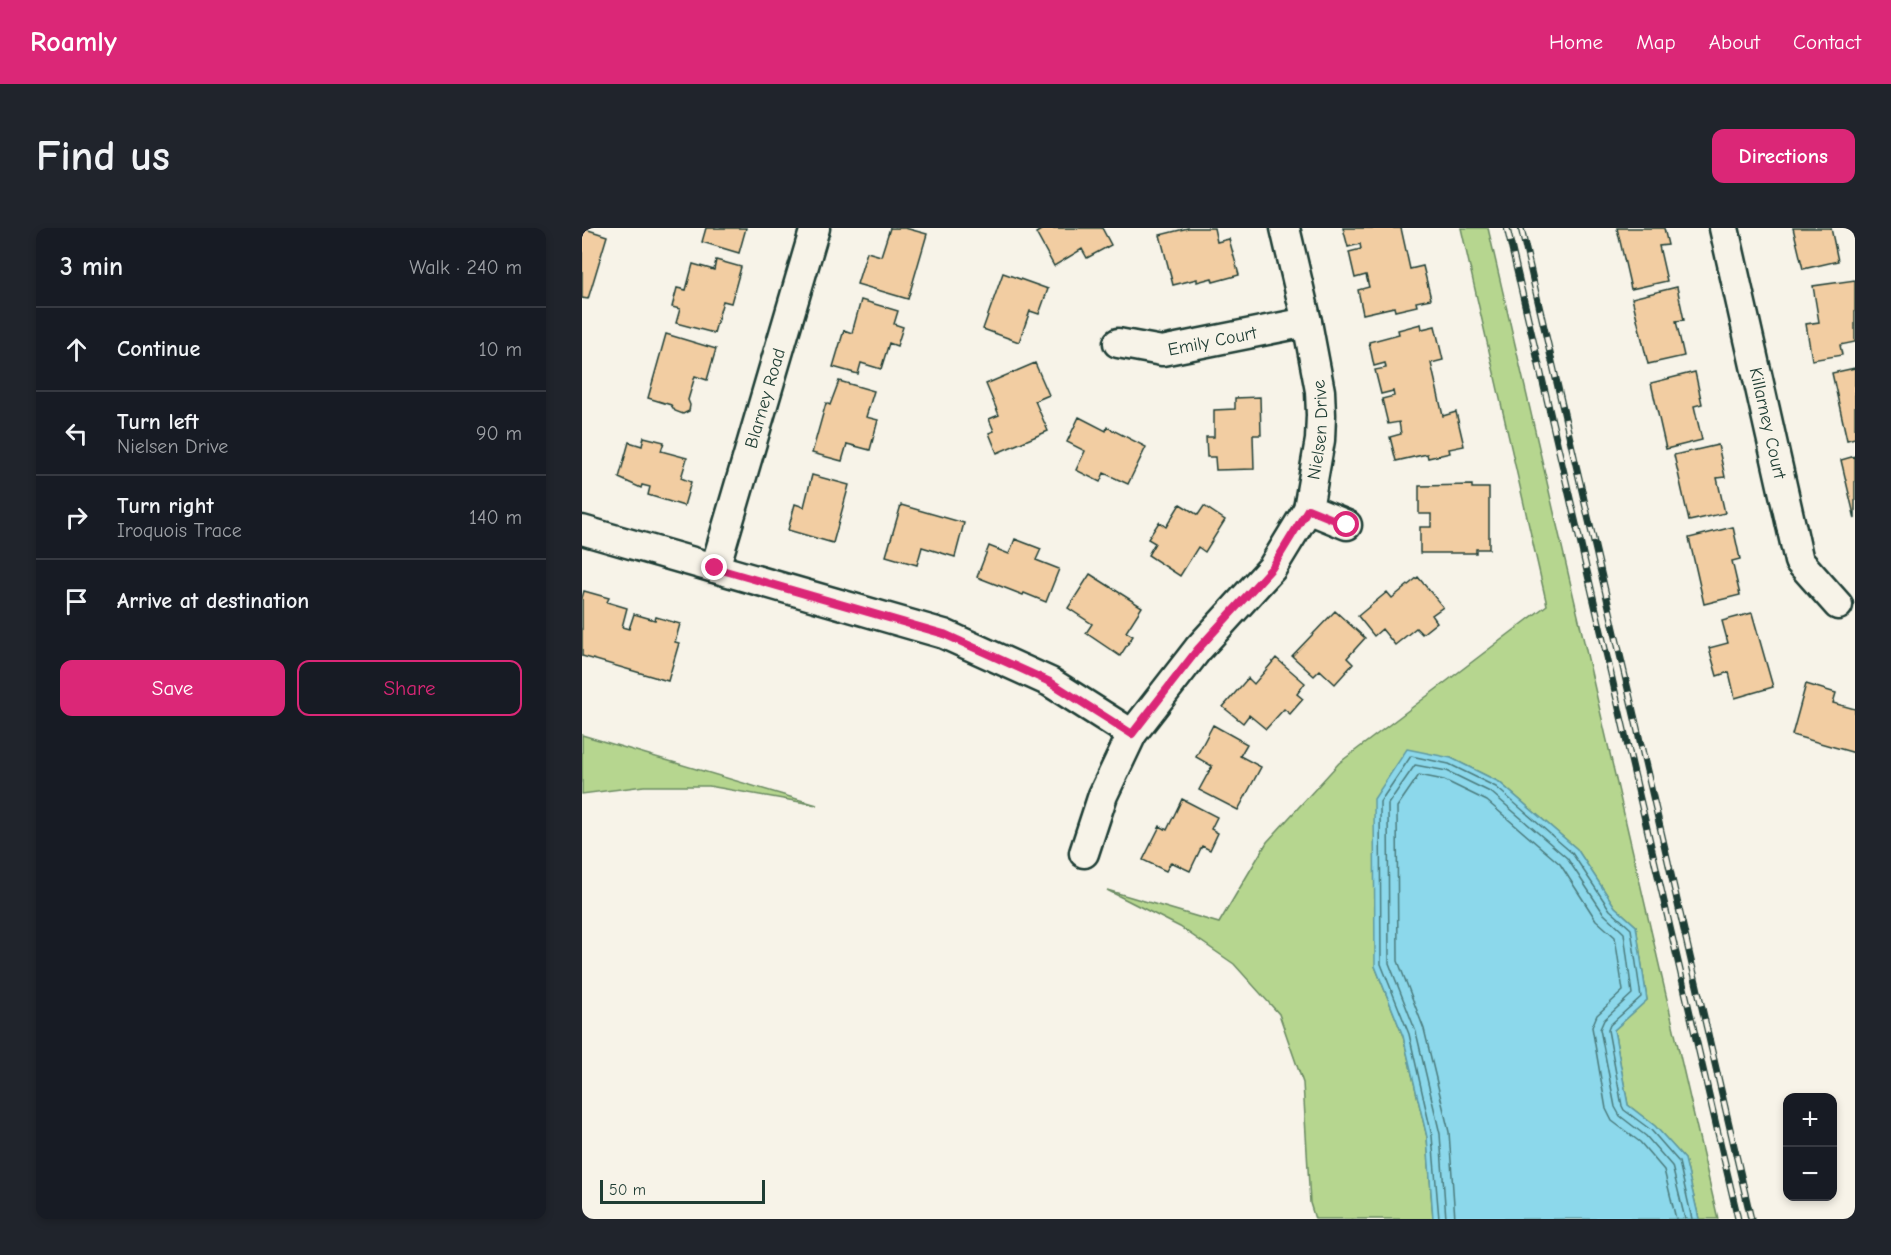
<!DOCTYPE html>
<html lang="en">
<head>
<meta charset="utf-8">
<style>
  :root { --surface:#171b24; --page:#20242c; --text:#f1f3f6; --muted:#9ea1a6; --line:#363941; --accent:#db2777 }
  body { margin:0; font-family:"Comic Neue",sans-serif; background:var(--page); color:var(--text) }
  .controls { position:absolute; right:18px; bottom:18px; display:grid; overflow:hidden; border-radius:12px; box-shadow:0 3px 9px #0003 }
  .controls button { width:54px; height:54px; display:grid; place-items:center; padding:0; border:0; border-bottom:2px solid var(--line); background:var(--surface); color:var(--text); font:30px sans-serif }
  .scale { position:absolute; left:18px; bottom:15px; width:165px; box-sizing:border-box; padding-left:6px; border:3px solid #1f3d34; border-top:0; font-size:16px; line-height:21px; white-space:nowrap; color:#1f3d34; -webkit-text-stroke:4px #f7f3e8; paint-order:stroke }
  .stop { position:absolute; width:18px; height:18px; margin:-14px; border:4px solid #db2777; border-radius:50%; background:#fff }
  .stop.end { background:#db2777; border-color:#fff; box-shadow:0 2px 6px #0008 }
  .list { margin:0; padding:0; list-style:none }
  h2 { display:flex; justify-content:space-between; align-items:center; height:78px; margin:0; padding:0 24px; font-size:26px }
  h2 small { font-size:20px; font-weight:400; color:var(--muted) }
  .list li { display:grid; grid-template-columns:39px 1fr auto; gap:18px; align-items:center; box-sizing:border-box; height:84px; padding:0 24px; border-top:2px solid var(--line) }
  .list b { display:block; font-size:22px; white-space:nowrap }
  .list p { margin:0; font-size:20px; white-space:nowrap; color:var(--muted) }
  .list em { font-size:20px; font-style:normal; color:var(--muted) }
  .actions { display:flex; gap:12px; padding:18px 24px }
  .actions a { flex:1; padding:14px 0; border:2px solid var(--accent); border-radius:12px; text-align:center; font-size:21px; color:var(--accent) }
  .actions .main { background:var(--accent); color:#fff }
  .icon { flex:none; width:33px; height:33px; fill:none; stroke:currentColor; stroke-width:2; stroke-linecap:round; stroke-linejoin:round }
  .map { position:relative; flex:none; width:1273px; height:991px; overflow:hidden; border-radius:12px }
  header { display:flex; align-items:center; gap:36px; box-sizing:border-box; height:84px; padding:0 30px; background:var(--accent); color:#fff }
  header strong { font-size:28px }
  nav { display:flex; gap:33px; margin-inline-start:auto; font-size:21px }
  .intro { display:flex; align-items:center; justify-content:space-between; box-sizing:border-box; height:144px; padding:0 36px }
  h1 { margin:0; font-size:42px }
  .button { padding:15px 27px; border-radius:12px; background:var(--accent); color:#fff; font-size:21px; font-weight:700 }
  main { display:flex; gap:36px; padding:0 36px }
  aside { flex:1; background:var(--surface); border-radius:12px; box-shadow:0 3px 9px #0003 }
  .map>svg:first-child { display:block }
  .green { fill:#b6d68f; stroke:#6a8a62; stroke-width:1.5 }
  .water { fill:#8cd8eb; stroke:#609aa2; stroke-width:1.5 }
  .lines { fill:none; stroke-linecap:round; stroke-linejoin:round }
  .shore { stroke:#4b7b7d; stroke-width:1.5 }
  .building { fill:#f2cda2; stroke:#1f3d34; stroke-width:1.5 }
  .minor-casing { stroke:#1f3d34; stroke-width:33 }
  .minor { stroke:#f7f3e8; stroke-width:28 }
  .rail-casing { stroke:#1f3d34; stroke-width:7 }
  .rail { stroke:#f7f3e8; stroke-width:4.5; stroke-dasharray:14; stroke-linecap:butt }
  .route { stroke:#db2777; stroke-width:8 }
  .labels { text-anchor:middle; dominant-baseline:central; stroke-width:5; stroke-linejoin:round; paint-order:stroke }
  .street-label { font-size:18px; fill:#1f3d34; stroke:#f7f3e8 }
</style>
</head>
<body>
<header>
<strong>Roamly</strong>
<nav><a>Home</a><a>Map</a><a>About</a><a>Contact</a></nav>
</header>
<div class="intro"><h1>Find us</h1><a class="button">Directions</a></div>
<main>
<aside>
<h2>3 min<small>Walk · 240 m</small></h2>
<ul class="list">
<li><svg class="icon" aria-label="ahead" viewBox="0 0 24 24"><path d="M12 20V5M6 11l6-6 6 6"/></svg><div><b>Continue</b></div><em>10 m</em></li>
<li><svg class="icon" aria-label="left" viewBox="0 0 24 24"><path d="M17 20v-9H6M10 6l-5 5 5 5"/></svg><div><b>Turn left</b><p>Nielsen Drive</p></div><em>90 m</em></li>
<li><svg class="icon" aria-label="right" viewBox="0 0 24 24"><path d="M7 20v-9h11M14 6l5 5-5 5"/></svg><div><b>Turn right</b><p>Iroquois Trace</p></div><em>140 m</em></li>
<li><svg class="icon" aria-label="arrive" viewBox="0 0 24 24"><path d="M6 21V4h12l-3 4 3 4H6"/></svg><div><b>Arrive at destination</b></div></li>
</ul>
<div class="actions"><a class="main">Save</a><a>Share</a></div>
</aside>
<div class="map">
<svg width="1273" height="991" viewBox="0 0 1273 991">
  <rect width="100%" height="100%" fill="#f7f3e8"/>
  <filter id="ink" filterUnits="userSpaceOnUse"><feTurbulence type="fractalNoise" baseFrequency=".0167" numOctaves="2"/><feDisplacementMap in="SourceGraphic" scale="12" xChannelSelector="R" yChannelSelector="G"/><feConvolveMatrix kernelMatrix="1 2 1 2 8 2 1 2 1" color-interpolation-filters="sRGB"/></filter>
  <g filter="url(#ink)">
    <!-- green -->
    <path class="green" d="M879,0H906L1136,991H1117L1103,931L1073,898L1046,877L1032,802L1065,772L1054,698L1033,679L995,621L917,554L869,530L793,738L821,808L845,909L851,991H733L728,975L721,855L697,786L652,736L598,699L525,662L637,695L685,614L757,535L965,377Z
      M0,507L235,577L127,558H62L0,566Z"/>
    <!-- water -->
    <path class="water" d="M825,521L869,530L917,554L995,621L1033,679L1054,698L1065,772L1032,802L1046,877L1073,898L1103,931L1117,991H851L845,909L821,808L793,738L792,571Z"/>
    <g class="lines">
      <!-- shore -->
      <path class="shore" d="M857,991L850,908L827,806L799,736L798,574L829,528L867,536L914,559L990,625L1028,682L1049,701L1059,769L1028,797L1026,802L1040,878L1042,882L1069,902L1097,934L1110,991
        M864,991L858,906L834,804L807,735L806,576L833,537L865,543L910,565L985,630L1022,686L1042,705L1050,766L1022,792L1018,801L1033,879L1038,888L1064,908L1090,938L1103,991
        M873,991L867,904L842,801L816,733L815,579L837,547L862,552L905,573L978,636L1014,692L1033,709L1041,763L1015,787L1010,799L1024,881L1030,893L1058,914L1082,942L1094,991"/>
    </g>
    <!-- building -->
    <path class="building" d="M0,0L25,8L6,71L0,70Z
      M124,0H164L157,25L120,14Z
      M308,0H323L345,6L326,71L275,56L285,24L299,28Z
      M462,0H520L529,17L505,30L500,21L472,38L454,5Z
      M606,0H632L635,14L647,11L657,47L631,54L630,50L615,54V51L591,57L578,7Z
      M761,0H819L828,41L841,38L849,71L834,74L835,78L813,83L812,79L781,86L776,62L787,59L784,47L773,50L767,24L779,21L778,16L766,19Z
      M1035,0H1082L1086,17L1077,18L1085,53L1049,61Z
      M1211,0H1249L1256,33L1221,41Z
      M134,32L159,39L149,75L141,73L132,105L94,95L98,81L90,79L95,60L104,62L111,36L132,42Z
      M421,45L466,61L457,86L448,83L437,114L401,101Z
      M1273,52V114L1258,117L1260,127L1230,132L1224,96L1237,94L1231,58Z
      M1095,59L1102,92L1094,93L1102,128L1066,136L1050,70Z
      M279,72L316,83L312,96L321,99L315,118L307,115L299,141L279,135L276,146L251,139L262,102L270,105Z
      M839,96L840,101L853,98L861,132L849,135L861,188L874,184L882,218L867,221L868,225L846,230L845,226L814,233L808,209L819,206L817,194L806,196L800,171L812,168L811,163L799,166L793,142L804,140L803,135L792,138L787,114L817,106L816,102Z
      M84,106L134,121L125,152L113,148L106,172L108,177L107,183L101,186L93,183L89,177L66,170Z
      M453,135L467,167L453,173L466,203L415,225L407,205L412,203L407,191L417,187L404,156Z
      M1273,140V210L1265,212L1250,145Z
      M1113,144L1120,176L1112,178L1120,212L1084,221L1069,155Z
      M257,153L292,163L284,189L296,192L288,222L265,216L260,233L230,225L244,175L248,177Z
      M678,169L679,207H671L672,241L634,242L633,229H625L624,209H632V182L653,181V170Z
      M497,189L524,203L525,199L564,219L546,256L522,245L518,254L494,242L503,223L485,214Z
      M62,209L82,214L79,223L105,230L99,250L109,254L102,278L66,267L68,259L60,257L59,260L37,250L47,214L60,218Z
      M1136,217L1143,249L1135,250L1143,285L1107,293L1092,227Z
      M1273,228V291L1259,232Z
      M230,247L267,257L251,315L206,302L213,276L222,279Z
      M890,257V260H907V321H894V325H838V299H849V286H837V258Z
      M598,276L616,287L622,278L643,292L623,324L616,319L598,348L566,327L573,315L566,311L577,294L584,299Z
      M319,277L382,295L373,329L340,319L335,337L304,328Z
      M1151,299L1158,331L1150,333L1158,367L1122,376L1107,310Z
      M433,311L459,321L454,332L477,341L464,374L442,365L441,367L395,349L407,318L427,326Z
      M508,346L560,379L544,404L551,408L538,428L504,405L510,396L486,380Z
      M836,349L861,379L850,387L855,394L840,406L834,400L813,417L800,401L792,408L776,388L805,364L810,370Z
      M2,363L27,370L25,374L45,380L40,399L47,401L52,386L73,392L74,389L98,396L93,414L97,415L86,453L0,428V370Z
      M753,383L783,410L765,430L771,436L753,456L738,442L732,448L710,428Z
      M1170,385L1191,459L1153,470L1147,444L1135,448L1127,420L1146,415L1140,393Z
      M694,430L723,455L715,466L721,471L708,486L702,481L684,501L667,487L661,495L641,479L666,450L672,456Z
      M1224,456L1254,465L1251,475L1273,481V525L1210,507Z
      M631,497L665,516L658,528L679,539L656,582L617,562L630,538L614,529Z
      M600,571L635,589L629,601L636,605L628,622L620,618L608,643L589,634L584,643L561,632L578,598L585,602Z"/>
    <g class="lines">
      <!-- minor casing -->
      <g class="minor-casing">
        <g id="minor">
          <path id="s1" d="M1142,0L1217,333L1256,377"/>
          <path id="s2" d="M536,115L580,123L725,94"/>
          <path d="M726,281L765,297"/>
          <path d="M0,302L362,406L468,454L550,506"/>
          <path id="s3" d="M133,340L233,0"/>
          <path id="s4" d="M502,625L521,567L550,506L616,421L690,340L726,281L738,212L739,187L738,163L725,94L703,0"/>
        </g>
      </g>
      <!-- minor -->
      <use href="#minor" class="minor"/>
      <!-- rail casing -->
      <g class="rail-casing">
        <path id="rail" d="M925,0L1156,991
          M939,0L1169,991"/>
      </g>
      <!-- rail -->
      <use href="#rail" class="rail"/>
    </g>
  </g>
  <g class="lines" filter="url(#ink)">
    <!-- route -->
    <path class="route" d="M133,340L362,406L468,454L550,506L616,421L690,340L726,281L765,297"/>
  </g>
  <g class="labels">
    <!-- street labels -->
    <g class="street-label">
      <text stroke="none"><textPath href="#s2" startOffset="96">Emily Court</textPath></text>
      <text stroke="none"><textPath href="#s3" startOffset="177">Blarney Road</textPath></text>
      <text stroke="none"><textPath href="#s1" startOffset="200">Killarney Court</textPath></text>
      <text stroke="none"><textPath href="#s4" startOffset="495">Nielsen Drive</textPath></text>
    </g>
  </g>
</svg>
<div class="controls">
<button>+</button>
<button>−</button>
</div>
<div class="scale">50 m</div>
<div class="stop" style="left:765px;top:297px"></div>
<div class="stop end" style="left:133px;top:340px"></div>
</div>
</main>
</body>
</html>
